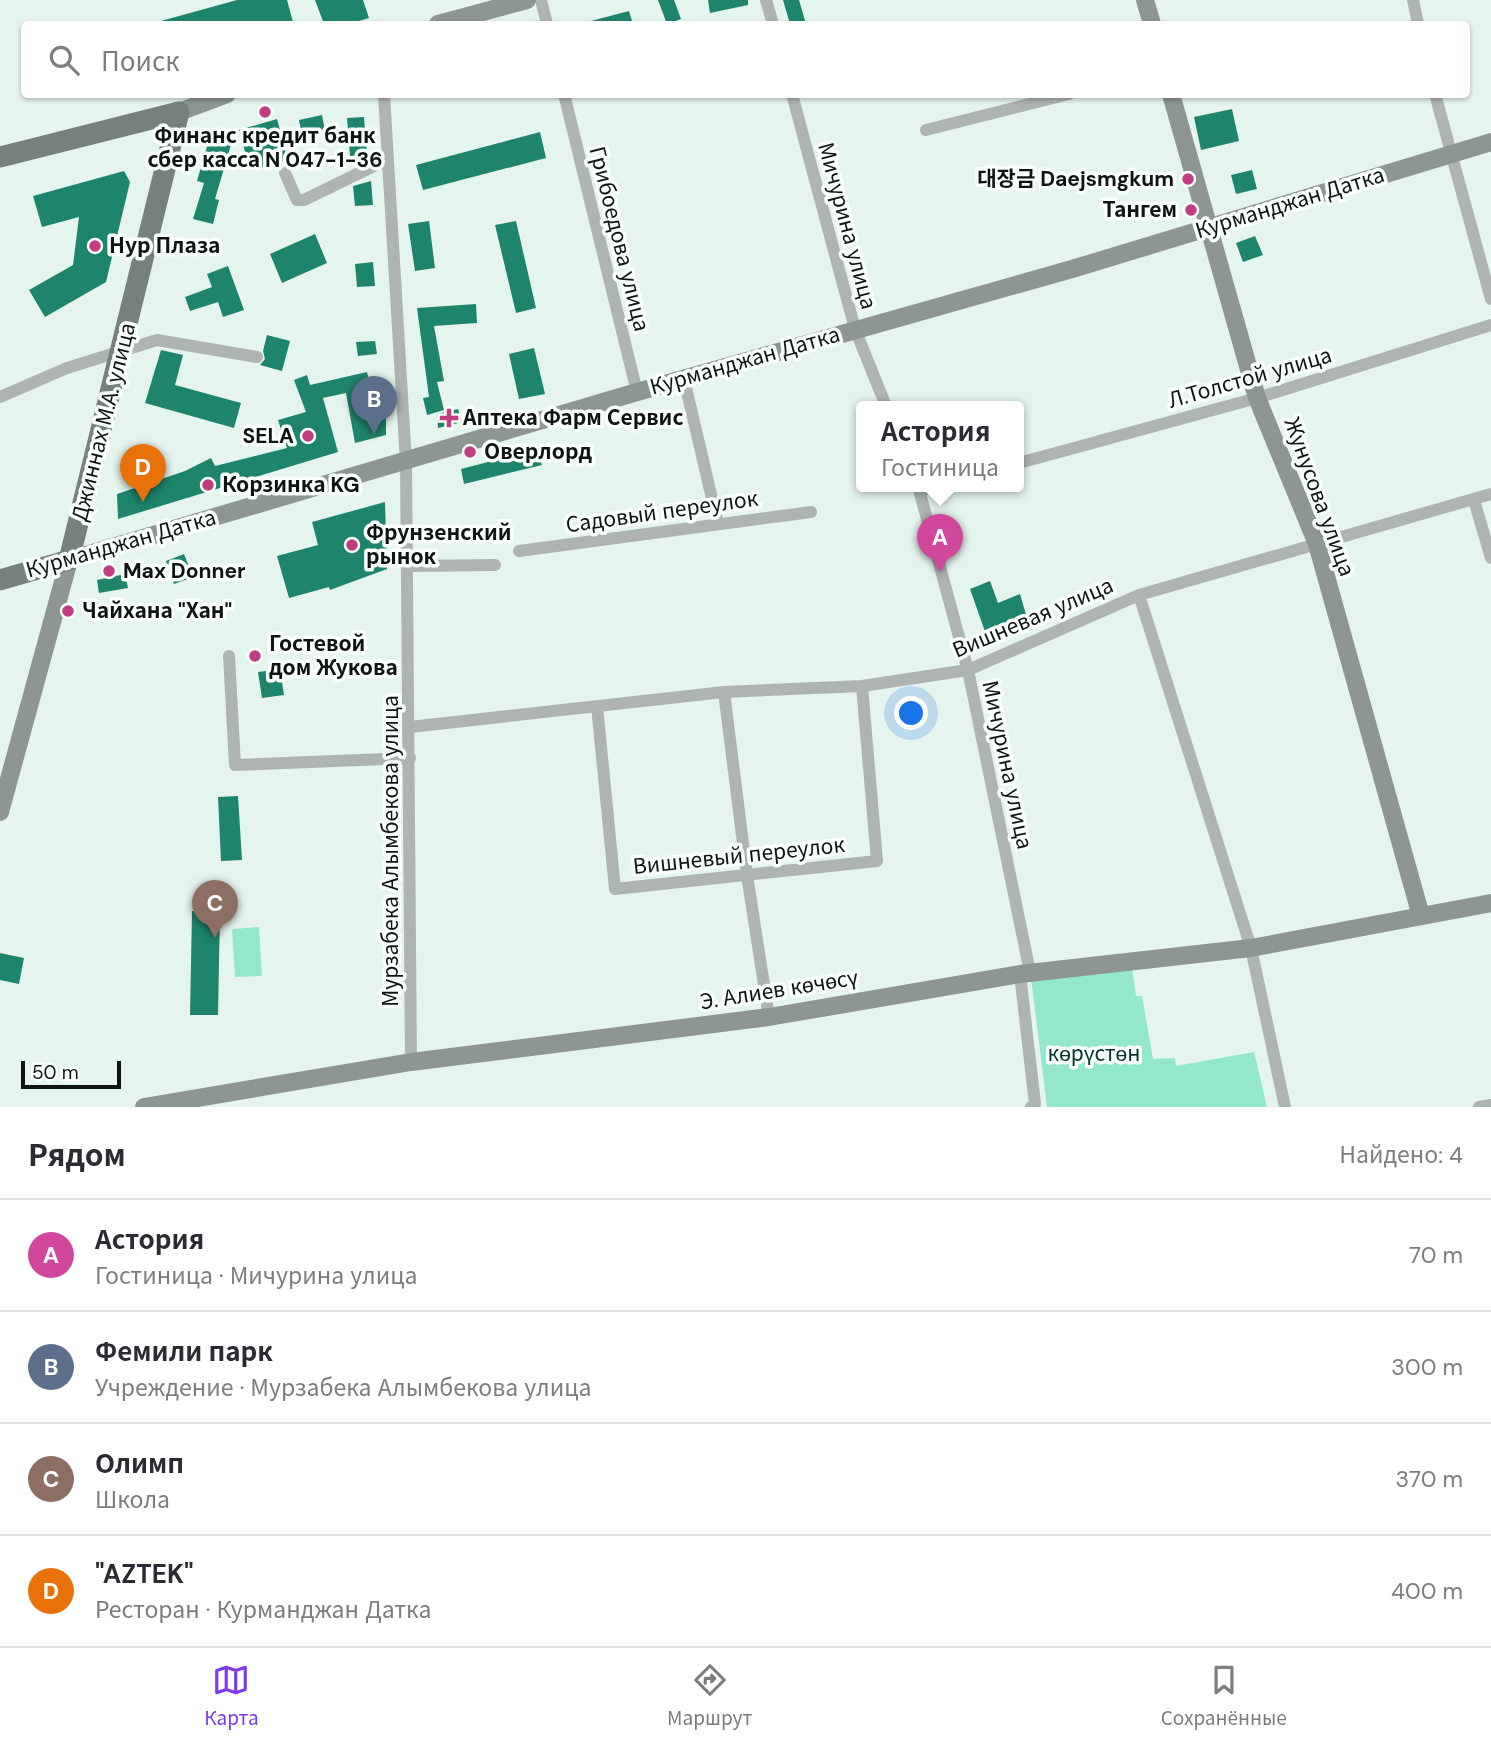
<!DOCTYPE html>
<html lang="ru">
<head>
<meta charset="utf-8">
<style>
  :root { --surface:#fff; --page:#f7f7f7; --text:#2b2b33; --muted:#7c7c81; --line:#e1e1e2; --accent:#7c3aed }
  body { margin:0; font-family:"DM Sans","Noto Sans KR",sans-serif; background:var(--page); color:var(--text) }
  .scale { position:absolute; left:21px; bottom:18px; width:100px; box-sizing:border-box; padding-left:7px; border:4px solid #0f1413; border-top:0; font-size:19px; line-height:24px; white-space:nowrap; color:#0f1413; -webkit-text-stroke:5px #f9fffc; paint-order:stroke }
  .you { position:absolute; left:912px; top:714px; width:24px; height:24px; margin:-18px; border:5px solid #fff; border-radius:50%; background:#1a73e8; box-shadow:0 0 0 10px #1a73e833 }
  .badge { display:grid; place-items:center; width:46px; height:46px; border-radius:50%; background:var(--accent); color:#fff; font-size:23px; font-weight:700 }
  .pin { position:absolute; translate:-50% -58px; filter:drop-shadow(0 2px 4px #0008) }
  .pin::after { content:''; position:absolute; top:37px; width:24px; height:21px; background:inherit; clip-path:polygon(0 0,100% 0,50% 100%) }
  .popup { position:absolute; left:856px; top:401px; width:168px; height:91px; box-sizing:border-box; display:grid; place-content:center; border-radius:7px; background:var(--surface); filter:drop-shadow(0 2px 5px #0005); font-size:23px; white-space:nowrap; color:var(--muted) }
  .popup b { font-size:26px; color:var(--text) }
  .popup::after { content:''; position:absolute; left:50%; top:100%; margin-left:-14px; border:14px solid transparent; border-top-color:var(--surface) }
  .list { margin:0; padding:0; list-style:none }
  h2 { display:flex; justify-content:space-between; align-items:center; height:91px; margin:0; padding:0 28px; font-size:30px }
  h2 small { font-size:23px; font-weight:400; color:var(--muted) }
  .list li { display:grid; grid-template-columns:46px 1fr auto; gap:21px; align-items:center; box-sizing:border-box; height:112px; padding:0 28px; border-top:2px solid var(--line) }
  .list b { display:block; font-size:26px; white-space:nowrap }
  .list p { margin:0; font-size:23px; white-space:nowrap; color:var(--muted) }
  .list em { font-size:23px; font-style:normal; color:var(--muted) }
  .icon { flex:none; width:38px; height:38px; fill:none; stroke:currentColor; stroke-width:2; stroke-linecap:round; stroke-linejoin:round }
  .map { position:relative; flex:none; width:1491px; height:1107px; overflow:hidden }
  .search { position:absolute; background:var(--surface); box-shadow:0 2px 5px #0004; left:21px; right:21px; top:21px; height:77px; display:flex; align-items:center; gap:18px; box-sizing:border-box; padding:0 24px; border-radius:7px; color:var(--muted); font-size:26px }
  .sheet { height:539px; background:var(--surface) }
  nav { display:flex; justify-content:space-around; align-items:center; box-sizing:border-box; height:98px; border-top:2px solid var(--line); background:var(--surface); font-size:19px; color:var(--muted) }
  nav a { display:grid; justify-items:center; gap:4px }
  nav .on { color:var(--accent) }
  .map>svg:first-child { display:block }
  .green { fill:#93e7cd }
  .building { fill:#1e856c }
  .lines { fill:none; stroke-linecap:round; stroke-linejoin:round }
  .street { stroke:#aeb4b1; stroke-width:12 }
  .secondary { stroke:#8d9693; stroke-width:18 }
  .primary { stroke:#76817d; stroke-width:21 }
  .poi-dot { fill:#c13d82; stroke:#f9fffc; stroke-width:2.5 }
  .labels { text-anchor:middle; dominant-baseline:central; stroke-width:7; stroke-linejoin:round; paint-order:stroke }
  .poi-label { font-size:21px; font-weight:bold; fill:#0f1413; stroke:#f9fffc; text-anchor:start }
  .street-label { font-size:21px; fill:#0f1413; stroke:#f9fffc }
  .park-label { font-size:21px; fill:#063328; stroke:#f9fffc }
</style>
</head>
<body>
<div class="map">
<svg width="1491" height="1107" viewBox="0 0 1491 1107">
  <rect width="100%" height="100%" fill="#e5f4ee"/>
  <!-- green -->
  <path class="green" d="M259,927L262,976L235,977L232,929Z
    M1132,968L1136,996H1142L1153,1059L1175,1058L1176,1066L1254,1052L1267,1107H1047L1031,978Z"/>
  <!-- building -->
  <path class="building" d="M237,0H287L293,22L283,24H161V21Z
    M315,0H363L369,18L349,24H324Z
    M658,0H674L681,19L667,24Z
    M708,0H748V5L710,13Z
    M783,0H799L806,24H790Z
    M629,11L633,24H592L591,21Z
    M1232,109L1239,141L1201,150L1194,117Z
    M322,115L325,131L302,135L299,120Z
    M364,117L367,155L350,156L347,118Z
    M277,119L288,160L250,170L239,130Z
    M212,129L226,133L235,131L215,199L219,200L213,224L193,219L204,183L197,181Z
    M540,132L546,158L423,190L416,165Z
    M1252,170L1257,189L1236,194L1231,175Z
    M124,171L130,182L106,282L45,317L29,290L73,265L79,217L42,227L33,196Z
    M371,181L373,205L355,206L353,186Z
    M429,221L435,268L415,271L408,224Z
    M516,221L536,308L516,313L495,225Z
    M315,234L327,263L282,283L270,254Z
    M1255,236L1263,255L1243,262L1236,243Z
    M373,262L375,286L357,287L355,264Z
    M228,266L244,310L223,317L218,302L190,311L185,297L212,287L207,274Z
    M476,304L477,323L434,326L444,381L437,382L444,410L427,415L423,398L429,397L417,308Z
    M267,335L290,341L282,371L260,365L265,359L263,351Z
    M375,341L377,354L358,356L356,342Z
    M534,348L545,394L519,399L509,354Z
    M161,350L183,355L175,385L241,403L234,428L145,403Z
    M367,372L373,398L386,396V435L355,443L346,393L323,398L338,452L118,519L117,494L185,471L211,458L215,466L287,448L278,420L306,412L294,380L307,375L310,385Z
    M458,409L462,422L438,428L437,414Z
    M536,446L542,465L464,484L461,469L522,453L521,450Z
    M385,502L387,569L330,590L329,587L289,598L277,556L318,545L312,522Z
    M184,554L193,577L174,584L166,561Z
    M125,574L128,588L99,593L97,580Z
    M990,581L998,603L1020,594L1029,625L988,640L970,589Z
    M92,601L103,604L99,619L88,616Z
    M280,669L284,695L262,698L258,672Z
    M238,796L242,860L221,861L218,797Z
    M192,911H220L218,1015H190Z
    M0,953L24,958L19,984L0,980Z"/>
  <g class="lines">
    <!-- street -->
    <path class="street" d="M541,0L547,24
      M766,0L773,24
      M1413,0L1418,24
      M384,94L406,462L411,1062
      M564,94L637,392
      M792,94L855,329L886,406
      M1435,94L1491,299
      M926,130L1069,94
      M285,173L297,200H304L388,159
      M684,379L718,524
      M0,397L67,368L157,340L257,357
      M1019,463L1257,398L1491,325
      M918,486L968,670L1030,972
      M920,491L936,486
      M1474,500L1491,558
      M519,551L811,512
      M408,566L495,565
      M1139,595L1251,948L1285,1107
      M229,656L235,765L410,758
      M724,692L747,875L769,1017
      M597,706L615,889L877,861L862,686
      M410,727L724,692L862,686L968,670L1139,595L1491,494
      M1020,974L1035,1104L1031,1107
      M1479,1107L1491,1105"/>
    <!-- secondary -->
    <path class="secondary" d="M1145,0L1152,24
      M438,24L527,0
      M1171,94L1257,398L1317,544L1421,916
      M179,112L227,94
      M0,812L69,560L637,392L1072,269L1491,142
      M144,1107L411,1062L769,1017L1020,974L1251,948L1491,903"/>
    <!-- primary -->
    <path class="primary" d="M0,157L179,112L69,560L0,580"/>
  </g>
  <!-- markers -->
  <g class="poi-dot">
    <circle cx="265" cy="112" r="7"/>
    <circle cx="1188" cy="179" r="7"/>
    <circle cx="1191" cy="210" r="7"/>
    <circle cx="95" cy="246" r="7"/>
    <path d="M445.5 407.5h7v7h7v7h-7v7h-7v-7h-7v-7h7z"/>
    <circle cx="308" cy="436" r="7"/>
    <circle cx="470" cy="452" r="7"/>
    <circle cx="208" cy="485" r="7"/>
    <circle cx="352" cy="545" r="7"/>
    <circle cx="109" cy="571" r="7"/>
    <circle cx="68" cy="611" r="7"/>
    <circle cx="255" cy="656" r="7"/>
  </g>
  <g class="labels">
    <!-- poi labels -->
    <g class="poi-label">
      <text x="265" y="136" text-anchor="middle">Финанс кредит банк<tspan x="265" dy="24">сбер касса N 047-1-36</tspan></text>
      <text x="1174" y="179" text-anchor="end">대장금 Daejsmgkum</text>
      <text x="1177" y="210" text-anchor="end">Тангем</text>
      <text x="109" y="246">Нур Плаза</text>
      <text x="463" y="418">Аптека Фарм Сервис</text>
      <text x="294" y="436" text-anchor="end">SELA</text>
      <text x="484" y="452">Оверлорд</text>
      <text x="222" y="485">Корзинка KG</text>
      <text x="366" y="533">Фрунзенский<tspan x="366" dy="24">рынок</tspan></text>
      <text x="123" y="571">Max Donner</text>
      <text x="82" y="611">Чайхана "Хан"</text>
      <text x="269" y="644">Гостевой<tspan x="269" dy="24">дом Жукова</tspan></text>
    </g>
    <!-- street labels -->
    <g class="street-label">
      <text transform="translate(1290 203) rotate(-17)">Курманджан Датка</text>
      <text transform="translate(847 226) rotate(75)">Мичурина улица</text>
      <text transform="translate(619 239) rotate(76)">Грибоедова улица</text>
      <text transform="translate(745 361) rotate(-16)">Курманджан Датка</text>
      <text transform="translate(1250 378) rotate(-16)">Л.Толстой улица</text>
      <text transform="translate(104 422) rotate(-76)">Джиннах М.А. улица</text>
      <text transform="translate(1319 497) rotate(70)">Жунусова улица</text>
      <text transform="translate(662 512) rotate(-8)">Садовый переулок</text>
      <text transform="translate(121 544) rotate(-16)">Курманджан Датка</text>
      <text transform="translate(1033 618) rotate(-23)">Вишневая улица</text>
      <text transform="translate(1007 765) rotate(78)">Мичурина улица</text>
      <text transform="translate(391 851) rotate(-90)">Мурзабека Алымбекова улица</text>
      <text transform="translate(739 856) rotate(-6)">Вишневый переулок</text>
      <text transform="translate(779 990) rotate(-9)">Э. Алиев көчөсү</text>
    </g>
    <!-- park labels -->
    <g class="park-label">
      <text x="1094" y="1054">көрүстөн</text>
    </g>
  </g>
</svg>
<div class="scale">50 m</div>
<div class="you"></div>
<div class="pin badge" style="left:940px;top:572px;background:#d1479c">A</div>
<div class="popup"><b>Астория</b>Гостиница</div>
<div class="pin badge" style="left:374px;top:434px;background:#5c6f8a">B</div>
<div class="pin badge" style="left:215px;top:938px;background:#8d6e63">C</div>
<div class="pin badge" style="left:143px;top:502px;background:#e8710a">D</div>
<div class="search"><svg class="icon" aria-label="search" viewBox="0 0 24 24"><circle cx="10" cy="10" r="6"/><path d="M15 15l6 6"/></svg>Поиск</div>
</div>
<section class="sheet">
<h2>Рядом<small>Найдено: 4</small></h2>
<ul class="list">
<li><span class="badge" style="background:#d1479c">A</span><div><b>Астория</b><p>Гостиница · Мичурина улица</p></div><em>70 m</em></li>
<li><span class="badge" style="background:#5c6f8a">B</span><div><b>Фемили парк</b><p>Учреждение · Мурзабека Алымбекова улица</p></div><em>300 m</em></li>
<li><span class="badge" style="background:#8d6e63">C</span><div><b>Олимп</b><p>Школа</p></div><em>370 m</em></li>
<li><span class="badge" style="background:#e8710a">D</span><div><b>&quot;AZTEK&quot;</b><p>Ресторан · Курманджан Датка</p></div><em>400 m</em></li>
</ul>
</section>
<nav>
<a class="on"><svg class="icon" aria-label="map" viewBox="0 0 24 24"><path d="M3 6l6-2 6 2 6-2v14l-6 2-6-2-6 2zM9 4v14M15 6v14"/></svg>Карта</a>
<a><svg class="icon" aria-label="directions" viewBox="0 0 24 24"><path d="M12 3l9 9-9 9-9-9zM9 14v-3h6M13 9l2 2-2 2"/></svg>Маршрут</a>
<a><svg class="icon" aria-label="saved" viewBox="0 0 24 24"><path d="M7 4h10v16l-5-4-5 4z"/></svg>Сохранённые</a>
</nav>
</body>
</html>
